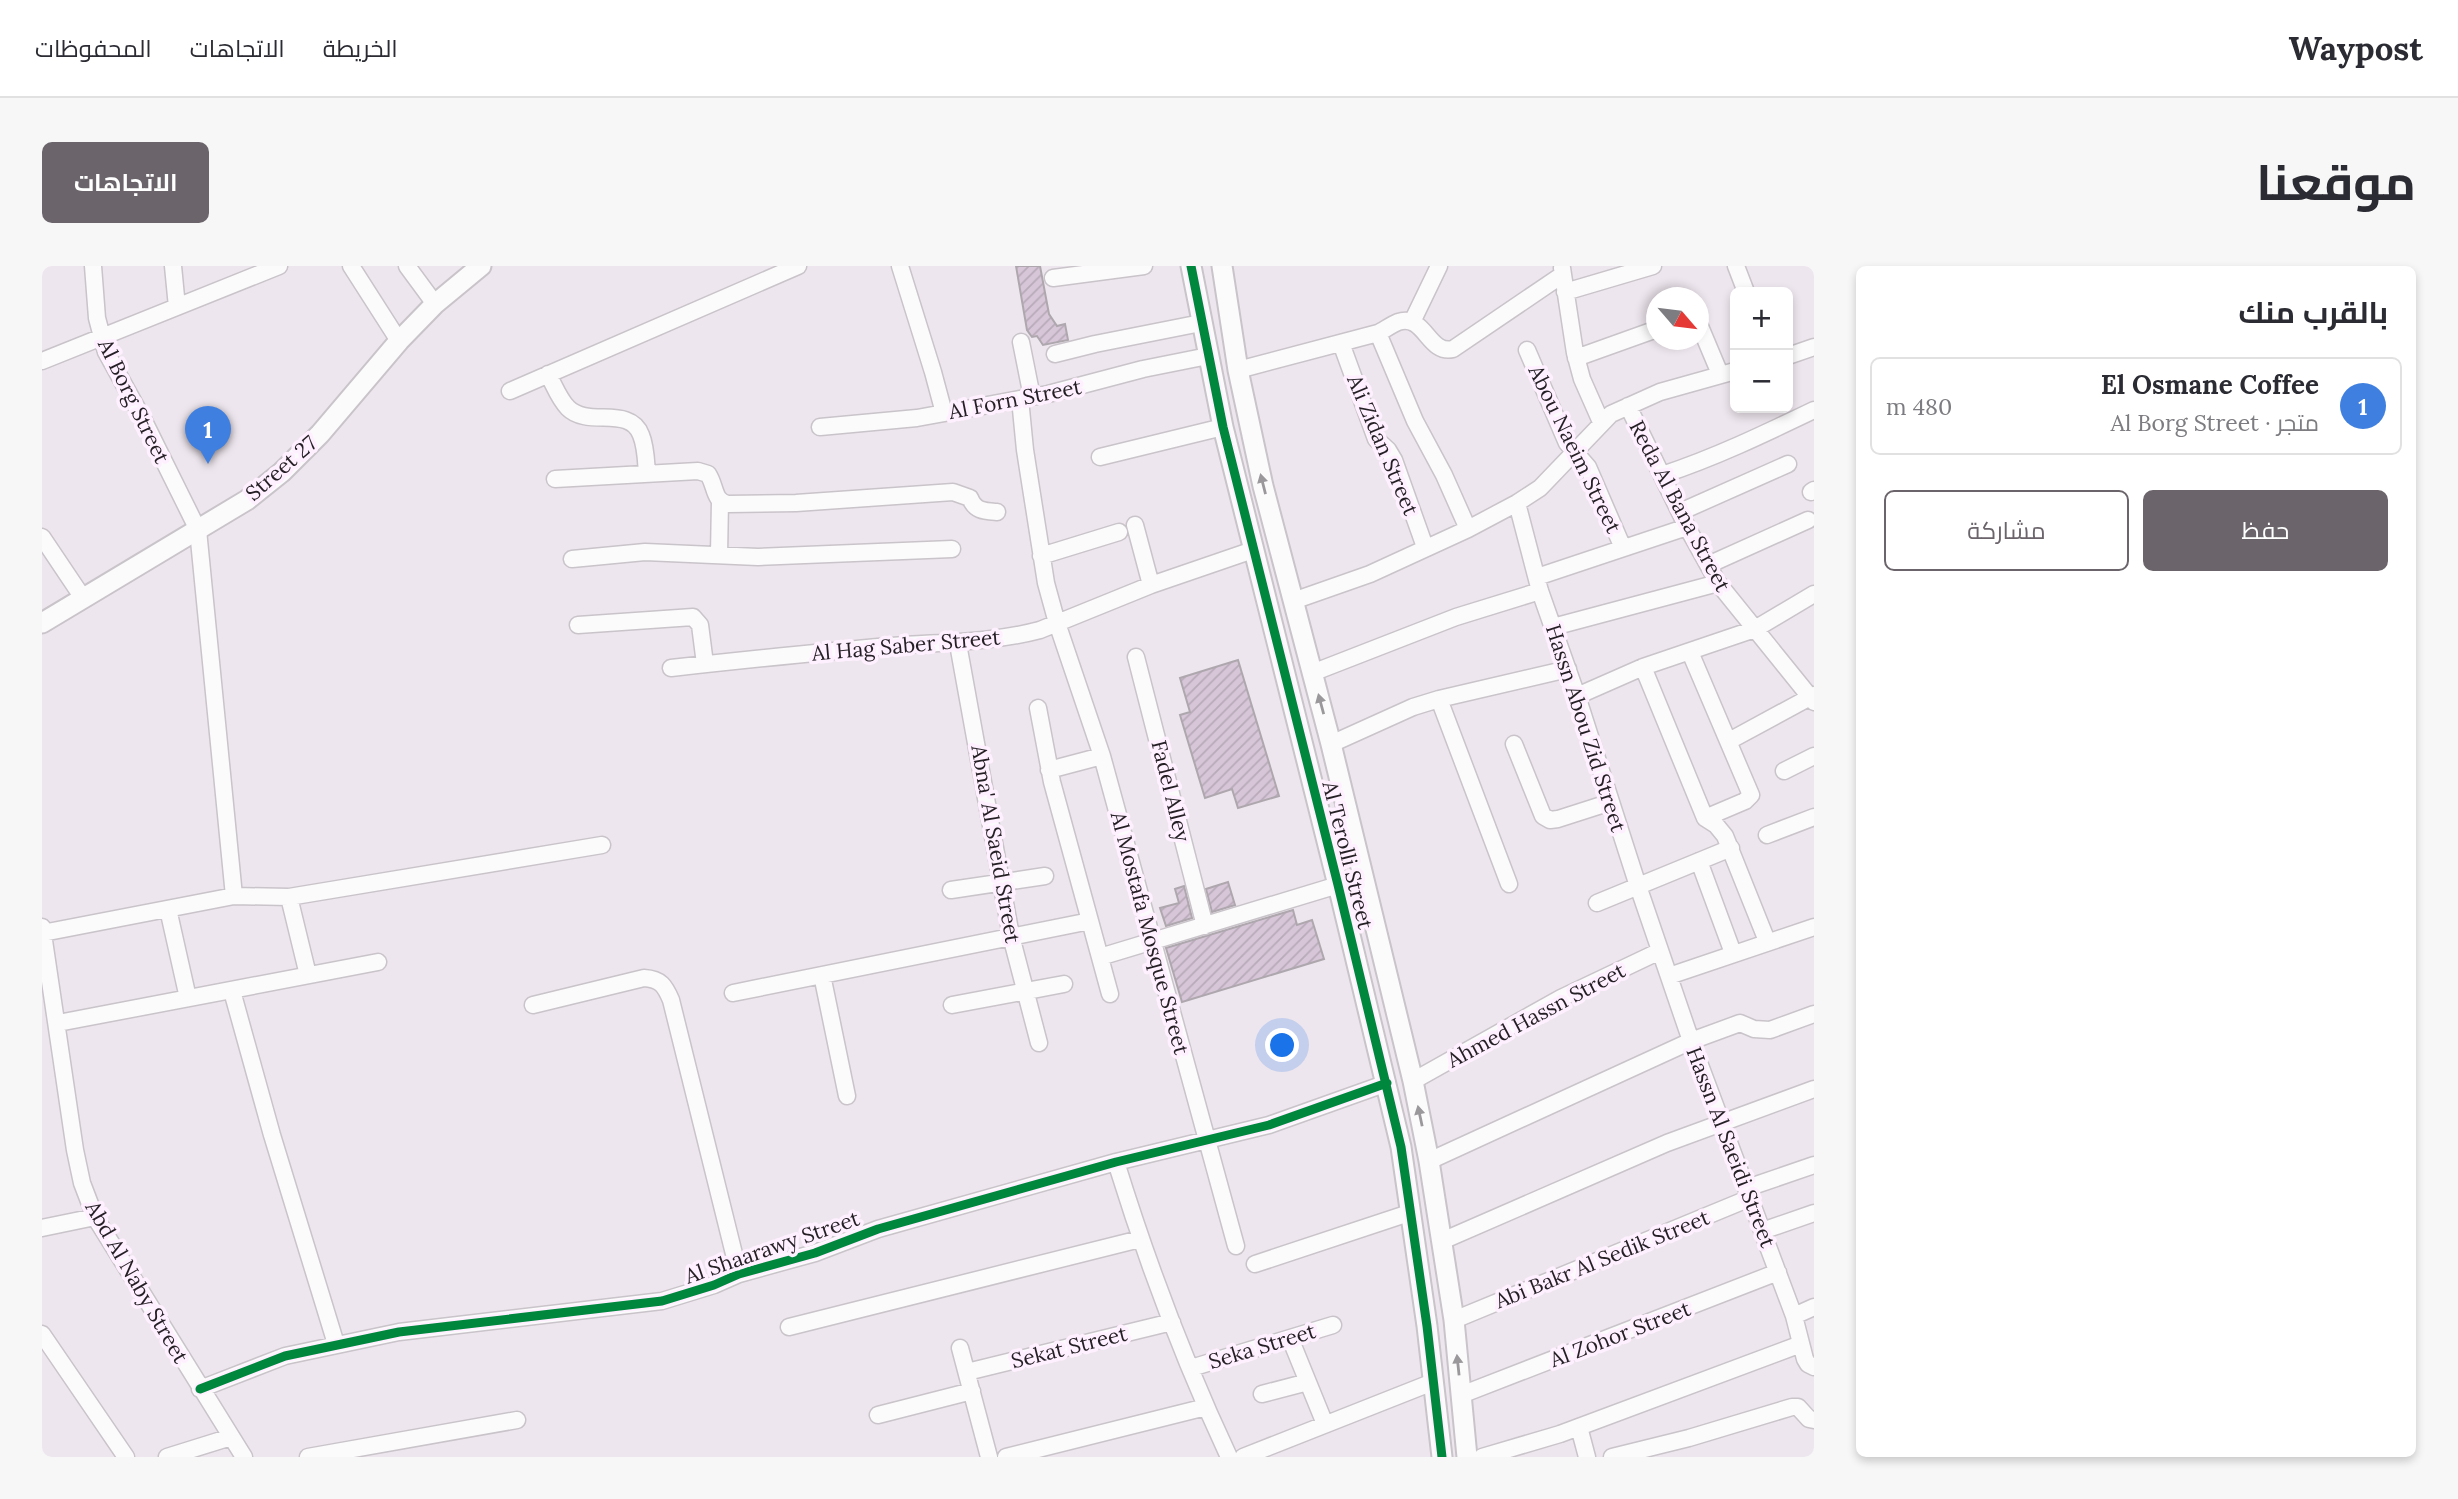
<!DOCTYPE html>
<html lang="ar">
<head>
<meta charset="utf-8">
<style>
  :root { --surface:#fff; --page:#f7f7f7; --text:#2b2b33; --muted:#7c7c81; --line:#e1e1e2; --accent:#6b656b }
  body { margin:0; font-family:Lora,Cairo,serif; background:var(--page); color:var(--text); direction:rtl }
  .controls { position:absolute; right:21px; top:21px; display:grid; overflow:hidden; border-radius:10px; box-shadow:0 4px 10px #0003 }
  .controls button { width:63px; height:63px; display:grid; place-items:center; padding:0; border:0; border-bottom:2px solid var(--line); background:var(--surface); color:var(--text); font:35px sans-serif }
  .compass { position:absolute; left:1604px; top:21px; width:63px; height:63px; border-radius:50%; background:var(--surface); box-shadow:0 4px 10px #0003; rotate:118deg }
  .you { position:absolute; left:1241px; top:780px; width:24px; height:24px; margin:-18px; border:5px solid #fff; border-radius:50%; background:#1a73e8; box-shadow:0 0 0 10px #1a73e833 }
  .badge { display:grid; place-items:center; width:46px; height:46px; border-radius:50%; background:var(--accent); color:#fff; font-size:23px; font-weight:700 }
  .pin { position:absolute; translate:-50% -58px; filter:drop-shadow(0 2px 4px #0008) }
  .pin::after { content:''; position:absolute; top:37px; width:24px; height:21px; background:inherit; clip-path:polygon(0 0,100% 0,50% 100%) }
  .list { margin:0; padding:0; list-style:none }
  h2 { display:flex; justify-content:space-between; align-items:center; height:91px; margin:0; padding:0 28px; font-size:30px }
  h2 small { font-size:23px; font-weight:400; color:var(--muted) }
  .list li { display:grid; grid-template-columns:46px 1fr auto; gap:21px; align-items:center; box-sizing:border-box; height:98px; margin:0 14px 14px; padding:0 14px; border:2px solid var(--line); border-radius:10px }
  .list b { display:block; font-size:26px; white-space:nowrap }
  .list p { margin:0; font-size:23px; white-space:nowrap; color:var(--muted) }
  .list em { font-size:23px; font-style:normal; color:var(--muted) }
  .actions { display:flex; gap:14px; padding:21px 28px }
  .actions a { flex:1; padding:16px 0; border:2px solid var(--accent); border-radius:10px; text-align:center; font-size:24px; color:var(--accent) }
  .actions .main { background:var(--accent); color:#fff }
  .map { position:relative; flex:none; width:1772px; height:1191px; overflow:hidden; direction:ltr; border-radius:10px }
  header { display:flex; align-items:center; gap:42px; box-sizing:border-box; height:98px; padding:0 35px; background:var(--surface); border-bottom:2px solid var(--line) }
  header strong { font-size:33px }
  nav { display:flex; gap:38px; margin-inline-start:auto; font-size:24px }
  .intro { display:flex; align-items:center; justify-content:space-between; box-sizing:border-box; height:168px; padding:0 42px }
  h1 { margin:0; font-size:49px }
  .button { padding:18px 32px; border-radius:10px; background:var(--accent); color:#fff; font-size:24px; font-weight:700 }
  main { display:flex; gap:42px; padding:0 42px }
  aside { flex:1; background:var(--surface); border-radius:10px; box-shadow:0 4px 10px #0003 }
  .map>svg:first-child { display:block }
  .building { fill:url(#building-hatch); stroke:#aea8ae; stroke-width:2 }
  .lines { fill:none; stroke-linecap:round; stroke-linejoin:round }
  .minor-casing { stroke:#c9c4c9; stroke-width:19 }
  .tertiary-casing { stroke:#c9c4c9; stroke-width:23 }
  .minor { stroke:#fcfbfc; stroke-width:16 }
  .tertiary { stroke:#fcfbfc; stroke-width:19 }
  .cycleway-casing { stroke:#fff0ff; stroke-width:13 }
  .cycleway { stroke:#00873e; stroke-width:9 }
  .oneway { fill:#9b989b }
  .labels { text-anchor:middle; dominant-baseline:central; stroke-width:7; stroke-linejoin:round; paint-order:stroke }
  .street-label { font-size:21px; fill:#241f24; stroke:#fff0ff }
</style>
</head>
<body>
<header>
<strong>Waypost</strong>
<nav><a>الخريطة</a><a>الاتجاهات</a><a>المحفوظات</a></nav>
</header>
<div class="intro"><h1>موقعنا</h1><a class="button">الاتجاهات</a></div>
<main>
<aside>
<h2>بالقرب منك<small></small></h2>
<ul class="list">
<li><span class="badge" style="background:#3f7fe0">1</span><div><b>El Osmane Coffee</b><p>متجر · Al Borg Street</p></div><em>480 m</em></li>
</ul>
<div class="actions"><a class="main">حفظ</a><a>مشاركة</a></div>
</aside>
<div class="map">
<svg width="1772" height="1191" viewBox="0 0 1772 1191">
  <defs>
    <pattern id="building-hatch" width="6" height="6" patternUnits="userSpaceOnUse" patternTransform="scale(1.75)"><rect width="6" height="6" fill="#d7c6d8"/><path d="M-1 1l2-2M0 6l6-6M5 7l2-2" fill="none" stroke="#b8aab9"/></pattern>
  </defs>
  <rect width="100%" height="100%" fill="#eee6ee"/>
  <!-- building -->
  <path class="building" d="M974,0H998L1007,48L1015,60L1023,58L1026,74L1001,79L995,70L990,71L985,64Z
    M1196,394L1237,530L1196,542L1190,523L1163,532L1138,449L1148,446L1138,412Z
    M1186,616L1193,639L1170,646L1164,623Z
    M1142,620L1150,652L1124,660L1118,642L1137,637L1133,623Z
    M1251,644L1255,659L1270,654L1282,693L1140,736L1124,682Z"/>
  <g class="lines">
    <!-- minor casing -->
    <g class="minor-casing">
      <path id="minor" d="M51,0L55,52L64,86L101,153L156,264L192,630
        M131,0L135,41
        M309,0L357,75
        M365,0L393,38
        M858,0L891,106L902,147
        M1694,0L1704,26
        M1520,2L1533,87L1540,113L1559,156
        M1011,12L1102,0
        M1523,26L1611,0
        M1370,56L1397,0
        M1657,58L1678,108
        M1336,67L1373,155L1402,209L1426,263
        M979,76L990,131
        M1299,77L1334,173L1346,184L1352,194L1383,281
        M1485,84L1525,177L1546,201L1581,282
        M1013,88L1053,78L1159,57
        M1746,90L1772,81
        M1534,92L1615,63
        M0,95L237,0
        M1196,104L1336,67C1342,64 1349,59 1356,56C1383,47 1386,89 1411,83L1520,9
        M506,108C512,119 517,133 526,142C546,162 588,139 599,169C604,181 604,195 605,208
        M468,125L756,0
        M978,133L983,184L1004,317L1015,357L1060,490L1194,980
        M1586,140L1645,261L1676,317L1772,436
        M778,161L875,152L1006,128L1101,103L1166,90
        M1058,191L1181,161
        M1620,209C1672,192 1722,168 1772,144
        M513,213L656,205L666,208C674,220 671,235 686,238L754,237L911,226L928,232C933,245 942,245 955,246
        M1769,226L1772,224
        M1475,237L1498,325L1535,430L1596,620L1649,775L1752,1050L1763,1093L1766,1098L1772,1101
        M1638,246L1746,198
        M1093,259L1109,319
        M0,271L41,332
        M677,289L678,235
        M999,290L1077,266
        M530,293L603,286L716,291L910,283
        M1666,299L1766,254
        M1495,311L1645,261
        M1251,335L1328,308L1426,263L1475,237L1498,222L1569,148L1618,126L1693,105
        M536,359L651,351L658,359L663,398
        M1511,361L1676,317
        M916,378L969,670L997,777
        M1648,386L1709,529L1703,535L1663,552
        M1094,391L1163,660
        M1601,401L1663,552L1674,559L1683,570L1725,675
        M629,402C702,394 776,386 849,380C899,376 949,377 998,364L1109,319L1211,284
        M1270,407L1414,351L1498,325
        M1535,430L1601,401L1713,363L1772,328
        M1397,433L1467,618
        M996,442L1010,516L1068,728
        M1687,475L1772,429
        M1289,478L1371,441L1397,433L1526,403
        M1472,478L1501,550L1508,554L1516,553L1569,536
        M1007,504L1060,490
        M1742,505L1772,490
        M1725,569L1772,551
        M1657,595L1691,687
        M909,624L1003,610
        M247,631L266,709
        M1555,637L1689,582
        M126,643L146,732
        M0,661L33,884L40,917L53,951L202,1191
        M1,667L192,630L247,631L560,579
        M1058,691L1296,619
        M780,709L805,830
        M1627,710L1772,661
        M190,725L230,869L294,1078
        M691,727L1048,655
        M491,739L602,712C619,713 623,720 629,734L697,1008
        M910,739L1022,718
        M16,757L336,696
        M1371,815L1519,732L1618,685
        M1387,895L1649,775L1698,757L1712,763L1728,764L1772,748
        M1074,896C1105,996 1142,1095 1187,1191
        M1705,922L1772,899
        M0,962L53,951
        M1720,965L1772,947
        M1400,975L1625,877L1772,823
        M1213,998L1367,947
        M1752,1050L1772,1041
        M1412,1054L1708,932
        M747,1061L1098,973
        M0,1068L84,1191
        M1248,1072L1283,1158
        M918,1082L947,1191
        M1149,1102L1291,1059
        M925,1106L1130,1056
        M158,1123L243,1090L357,1066L620,1035L672,1019L697,1008L773,987L836,963L1074,896L1227,859L1345,817
        M1220,1128L1266,1116
        M1419,1129L1736,1006
        M836,1149L930,1125
        M1537,1161L1545,1191
        M125,1191L189,1171
        M266,1191L475,1154
        M964,1191L1164,1141
        M1201,1191L1391,1116
        M1440,1191L1518,1168L1759,1078
        M1570,1191L1647,1172L1750,1141H1756L1767,1153L1772,1154"/>
    </g>
    <!-- tertiary casing -->
    <g class="tertiary-casing">
      <path id="tertiary" d="M1149,0L1181,161L1296,619L1359,881L1385,1060L1400,1191
        M1180,0L1196,104L1221,220L1289,478L1371,815L1387,895L1412,1054L1425,1191
        M0,357L205,234L240,206L278,168L357,75L393,38L439,0"/>
    </g>
    <!-- minor -->
    <use href="#minor" class="minor"/>
    <!-- tertiary -->
    <use href="#tertiary" class="tertiary"/>
    <!-- cycleway casing -->
    <g class="cycleway-casing">
      <path id="cycleway" d="M1149,0L1181,161L1296,619L1359,881L1385,1060L1400,1191
        M158,1123L243,1090L357,1066L620,1035L672,1019L697,1008L773,987L836,963L1074,896L1227,859L1345,817"/>
    </g>
    <!-- cycleway -->
    <use href="#cycleway" class="cycleway"/>
  </g>
  <!-- one-way arrows -->
  <defs><path id="oneway-solid" d="M-6-.8H1V-3.2L6.5 0L1 3.2V.8H-6Z" transform="scale(1.75)"/></defs>
  <g class="oneway">
    <use href="#oneway-solid" transform="translate(1221 218) rotate(-104)"/>
    <use href="#oneway-solid" transform="translate(1279 438) rotate(-105)"/>
    <use href="#oneway-solid" transform="translate(1378 850) rotate(-102)"/>
    <use href="#oneway-solid" transform="translate(1416 1099) rotate(-96)"/>
  </g>
  <g class="labels">
    <!-- street labels -->
    <g class="street-label">
      <text transform="translate(973 133) rotate(-11)">Al Forn Street</text>
      <text transform="translate(92 135) rotate(64)">Al Borg Street</text>
      <text transform="translate(1341 179) rotate(67)">Ali Zidan Street</text>
      <text transform="translate(1533 183) rotate(64)">Abou Naeim Street</text>
      <text transform="translate(239 202) rotate(-41)">Street 27</text>
      <text transform="translate(1638 240) rotate(62)">Reda Al Bana Street</text>
      <text transform="translate(864 379) rotate(-5)">Al Hag Saber Street</text>
      <text transform="translate(1544 462) rotate(72)">Hassn Abou Zid Street</text>
      <text transform="translate(1129 525) rotate(76)">Fadel Alley</text>
      <text transform="translate(954 578) rotate(80)">Abna' Al Saeid Street</text>
      <text transform="translate(1306 589) rotate(76)">Al Terolli Street</text>
      <text transform="translate(1108 667) rotate(75)">Al Mostafa Mosque Street</text>
      <text transform="translate(1494 749) rotate(-28)">Ahmed Hassn Street</text>
      <text transform="translate(1689 881) rotate(69)">Hassn Al Saeidi Street</text>
      <text transform="translate(730 981) rotate(-19)">Al Shaarawy Street</text>
      <text transform="translate(1560 993) rotate(-22)">Abi Bakr Al Sedik Street</text>
      <text transform="translate(95 1016) rotate(60)">Abd Al Naby Street</text>
      <text transform="translate(1578 1068) rotate(-21)">Al Zohor Street</text>
      <text transform="translate(1220 1080) rotate(-17)">Seka Street</text>
      <text transform="translate(1027 1081) rotate(-14)">Sekat Street</text>
    </g>
  </g>
</svg>
<div class="controls">
<button>+</button>
<button>−</button>
</div>
<svg class="compass" viewBox="-18 -18 36 36"><path d="M0-13l5 13h-10z" fill="#e53935"/><path d="M0 13l5-13h-10z" fill="#7c7c81"/></svg>
<div class="you"></div>
<div class="pin badge" style="left:166px;top:198px;background:#3f7fe0">1</div>
</div>
</main>
</body>
</html>
